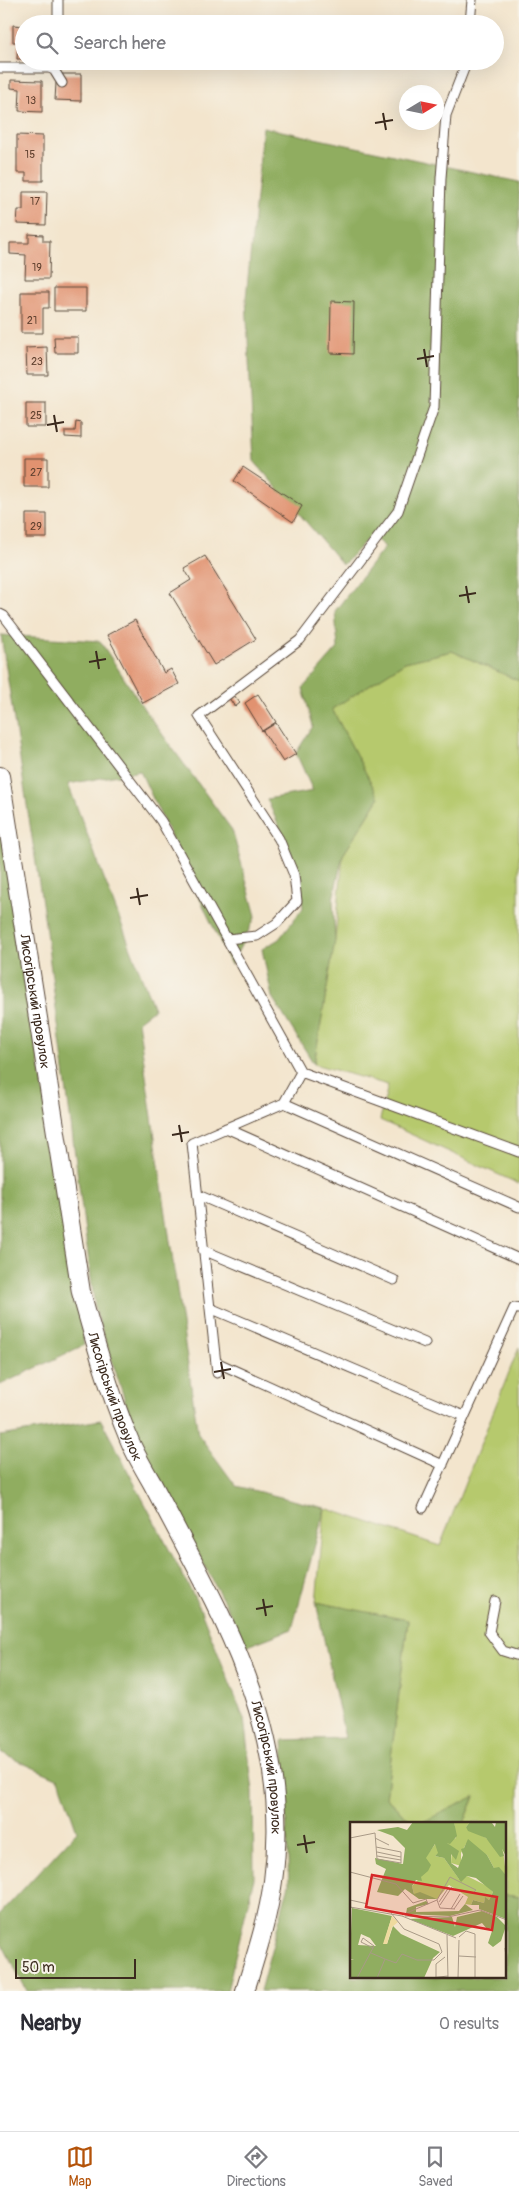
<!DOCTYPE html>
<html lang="en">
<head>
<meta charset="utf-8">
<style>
  :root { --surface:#fff; --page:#f2f2f3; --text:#2b2b33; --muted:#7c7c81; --line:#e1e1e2; --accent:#b45309 }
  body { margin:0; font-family:Pangolin,sans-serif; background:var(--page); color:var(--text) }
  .compass { position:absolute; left:399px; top:85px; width:45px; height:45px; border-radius:50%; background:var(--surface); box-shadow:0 5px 20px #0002; rotate:80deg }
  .scale { position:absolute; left:15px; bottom:12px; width:121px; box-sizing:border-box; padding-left:5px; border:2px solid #3b2a1e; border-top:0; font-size:14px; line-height:18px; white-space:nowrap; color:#3b2a1e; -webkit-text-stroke:4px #f7f3e8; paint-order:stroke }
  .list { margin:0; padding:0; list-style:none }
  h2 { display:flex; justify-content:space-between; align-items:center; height:65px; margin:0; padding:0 20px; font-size:21px }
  h2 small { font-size:16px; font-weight:400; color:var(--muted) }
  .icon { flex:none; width:28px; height:28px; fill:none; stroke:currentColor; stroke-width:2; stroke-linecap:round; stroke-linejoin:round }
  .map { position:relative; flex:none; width:519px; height:1991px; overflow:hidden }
  .search { position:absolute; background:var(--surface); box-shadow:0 5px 20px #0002; left:15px; right:15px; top:15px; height:55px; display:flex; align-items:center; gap:12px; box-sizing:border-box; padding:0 18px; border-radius:28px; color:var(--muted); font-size:19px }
  .sheet { height:140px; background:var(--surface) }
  nav { display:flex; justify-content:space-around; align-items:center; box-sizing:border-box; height:70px; border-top:1px solid var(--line); background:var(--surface); font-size:14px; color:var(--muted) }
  nav a { display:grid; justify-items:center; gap:2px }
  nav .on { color:var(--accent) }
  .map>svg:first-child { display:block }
  .green { fill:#b6c96d; stroke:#787a46 }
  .forest { fill:#90ad60; stroke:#666c3f }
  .building { fill:#e1926f }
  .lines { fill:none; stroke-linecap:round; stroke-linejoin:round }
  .lane-casing { stroke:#574638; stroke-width:11 }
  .street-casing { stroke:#574638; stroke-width:20 }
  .lane { stroke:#fff; stroke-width:9 }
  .street { stroke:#fff; stroke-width:18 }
  .ticks { fill:none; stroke:#3b2a1e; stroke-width:2 }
  .labels { text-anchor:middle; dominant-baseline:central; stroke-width:4; stroke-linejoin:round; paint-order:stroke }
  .number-label { font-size:11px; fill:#644432 }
  .street-label { font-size:14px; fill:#3b2a1e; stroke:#f7f3e8 }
  .inset-road { fill:none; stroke:#a99a87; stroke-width:1 }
  .view { fill:#d62828; fill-opacity:0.15; stroke:#d62828; stroke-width:2.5 }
  .inset-edge { fill:none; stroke:#3b2a1e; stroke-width:2.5 }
</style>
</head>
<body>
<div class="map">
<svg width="519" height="1991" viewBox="0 0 519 1991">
  <rect width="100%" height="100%" fill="#f7f3e8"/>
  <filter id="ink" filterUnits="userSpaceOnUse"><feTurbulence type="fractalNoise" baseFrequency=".02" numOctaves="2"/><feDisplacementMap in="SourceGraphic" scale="10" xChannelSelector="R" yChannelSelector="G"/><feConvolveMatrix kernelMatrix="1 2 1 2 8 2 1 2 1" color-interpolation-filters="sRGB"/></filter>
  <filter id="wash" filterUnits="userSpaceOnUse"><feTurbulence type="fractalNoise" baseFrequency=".0096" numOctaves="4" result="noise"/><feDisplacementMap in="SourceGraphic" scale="20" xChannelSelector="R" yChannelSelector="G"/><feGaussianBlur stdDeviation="1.12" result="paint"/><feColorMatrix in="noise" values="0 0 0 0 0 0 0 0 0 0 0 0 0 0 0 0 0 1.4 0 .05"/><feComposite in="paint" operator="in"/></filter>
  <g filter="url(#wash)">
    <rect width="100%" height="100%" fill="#f3e5cd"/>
    <!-- green -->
    <path class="green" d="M452,651L519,681V1184L380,1120L388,1085L314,1064L335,940L343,855L379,798L332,709L405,662Z
      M519,1347V1897L505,1895V1824L464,1823L475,1797L421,1824L413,1823L386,1798L408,1621L316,1602L325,1508L440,1546Z"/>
    <!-- forest -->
    <path class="forest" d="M263,127L519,182V681L452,651L405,662L332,709L379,798L343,855L333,899L335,940L314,1064L272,997L262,949L279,939L303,908L300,874L267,799L313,791L296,753L313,726L303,688L338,648L335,611L385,547L371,535L343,565L254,461L246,298Z
      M1,635L100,641L144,709L232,830L256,916L231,965L140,771L68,784L154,1009L138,1021L198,1434L236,1486L325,1508L292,1629L247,1646L137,1437L95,1309L44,916Z
      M0,817L84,1345L0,1385Z
      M101,1420L200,1608L244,1719L253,1791L254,1878L227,1991H27L0,1940V1914L77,1831L59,1779L0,1753V1436Z
      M316,1602L408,1620L386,1798L413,1823L352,1824V1977H505V1895L519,1897V1991H260L289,1884L283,1740L345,1738Z
      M475,1796L464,1823H421Z"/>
    <g id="blocks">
      <!-- building -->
      <path class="building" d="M13,25L24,26V59H17L18,42H13Z
        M62,74H81V101L55,100L56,83H62Z
        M11,80L42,81V112L19,111L20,89L11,88Z
        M17,135L43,136V181H26V173H17Z
        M23,192H47L46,225L17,224L18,210H23Z
        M29,234L43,235V241H50L49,279H25L26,255L10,254V243H29Z
        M54,288H86V311H54Z
        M21,292H49V308H43V333H21Z
        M331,301L354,302L353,354L330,353Z
        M54,337H78V353H55Z
        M47,347L48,375H27L26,348Z
        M26,403H46V427H26Z
        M76,422L81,423V438L65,437V431H75Z
        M24,458H48V487H24Z
        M243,467L302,506L293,522L234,481Z
        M26,514H47V538H26Z
        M205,556L256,639L214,665L170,593L191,580L184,568Z
        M135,620L164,673L171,669L179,684L143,703L107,635Z
        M258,694L276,722L262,731L245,703Z
        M234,695L240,703L235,707L229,698Z
        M276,723L296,754L283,762L263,731Z"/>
    </g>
  </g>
  <g filter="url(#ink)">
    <use href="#blocks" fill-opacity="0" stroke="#574638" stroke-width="1"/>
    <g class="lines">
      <!-- lane casing -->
      <g class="lane-casing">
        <path id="lane" d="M58,22V0
          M470,24L472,0
          M0,68H49L54,70L62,83
          M0,614L4,616L161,821L301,1072L284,1103L192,1143L217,1373
          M227,939L257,936L277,923L297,901L294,875L279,839L199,716L300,640L398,511L434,407L441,178L446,115L467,61
          M301,1072L519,1152
          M284,1103L519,1207
          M226,1128L519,1259
          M198,1195L394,1280
          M203,1250L425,1343
          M210,1308L464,1416
          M216,1362L443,1465
          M423,1508L514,1308L519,1309
          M495,1601L489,1632L503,1651L519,1656"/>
      </g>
      <!-- street casing -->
      <g class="street-casing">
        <g id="street">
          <path id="s1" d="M0,776L81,1292C95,1342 109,1391 129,1439C135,1454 144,1469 152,1483C169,1515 186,1547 203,1580C253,1675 288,1772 273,1881C268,1919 256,1955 245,1991"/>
        </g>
      </g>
      <!-- lane -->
      <use href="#lane" class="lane"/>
      <!-- street -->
      <use href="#street" class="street"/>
    </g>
  </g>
  <!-- ticks -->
  <path class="ticks" d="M383,113L386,130M375,123L393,120M424,349L427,367M417,359L434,356M54,415L57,432M47,425L64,422M466,586L469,603M459,596L476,593M96,651L99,669M89,662L106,659M137,888L140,905M130,898L148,895M179,1125L182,1142M172,1135L189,1132M221,1362L224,1379M214,1372L231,1369M263,1599L266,1616M256,1609L273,1606M304,1835L307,1853M297,1845L315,1842"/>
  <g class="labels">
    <!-- number labels -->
    <g class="number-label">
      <text x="31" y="100">13</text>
      <text x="30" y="154">15</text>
      <text x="35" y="201">17</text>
      <text x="37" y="267">19</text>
      <text x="32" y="320">21</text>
      <text x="37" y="361">23</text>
      <text x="36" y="415">25</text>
      <text x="36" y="472">27</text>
      <text x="36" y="526">29</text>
    </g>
    <!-- street labels -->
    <g class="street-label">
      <text stroke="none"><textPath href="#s1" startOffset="228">Лисогірський провулок</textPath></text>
      <text stroke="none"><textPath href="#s1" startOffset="632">Лисогірський провулок</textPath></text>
      <text stroke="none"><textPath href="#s1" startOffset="1036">Лисогірський провулок</textPath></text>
    </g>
  </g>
  <!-- overview -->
  <g transform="translate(350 1822)">
    <rect width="156" height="156" fill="#f3e5cd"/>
    <path d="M104,0H120L116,5L136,16L151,30L153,28L156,53L149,46H144L137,33L116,22L111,31V44L101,41L102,26L96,20L106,16ZM86,21L89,31L85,34L94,36L109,57L117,54L137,64L143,70L139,78L135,76L134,81L123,78L121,83L115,82L118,75L99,63L87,77L64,72L62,64L71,55L75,36Z" fill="#b6c96d"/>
    <path d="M63,0H104L107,14L100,22L97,21L109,29L106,38L101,32V41L108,46L113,33L111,27L114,26L118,17L137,33L144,46L149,45L156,53V97L129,87V83H121L123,78L134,81L135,75L139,78L143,70L126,56L117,54L111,60L94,36L85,34L88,31L85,22L76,36L81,43L78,49L71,55L72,59L66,58L62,64L64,72L70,70L87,77H69L55,67L48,74L27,70L36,47L26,42L25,36L53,42L55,26L43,14L27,8L48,5L57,8ZM120,0H146L142,1L145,5L146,0H156V34L152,27L154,34L150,35L136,16L118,9L116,5ZM76,79L79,82L66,85V90L109,89L115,82L123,88L100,94L56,92L57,86ZM2,86L42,94L34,121L37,122L43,104L51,112L90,130L83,136L74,156H0V138H4L0,137ZM11,112L20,116L26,124L8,123ZM132,89L147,95L156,104L151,119L143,125L138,121L143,106L137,107L132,101L103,114L59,97L102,95L105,105L107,95Z" fill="#90ad60" fill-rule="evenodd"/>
    <path d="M42,94L48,100L42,105L37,122H33Z" fill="#eeda9e"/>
    <path class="inset-road" d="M0,16L25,11L27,37L51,41V30L26,25M25,16L39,23M27,30L51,35M27,34L51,38M0,50L46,62L63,81L76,77L78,82M0,78L18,82M87,78L100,55L126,68L122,72M89,80L99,65M90,83L102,65M0,85L52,94L106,116M101,87L110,72M104,87L113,74M52,93L87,78L90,86L105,87M55,94L98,95L130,88L157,98M97,113L98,156M109,115L116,109L125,112V156M13,116L11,120L23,126M155,126L157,144M21,131L35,137M109,134L126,135M7,156L24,124L13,116M27,156L35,137L46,141L52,132L67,138H84L92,130L89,122L54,107L41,91M80,156L98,154M86,156V142L95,135M108,156L109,118"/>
    <path class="view" d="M22,53L147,75L142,108L16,85Z"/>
    <rect width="156" height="156" class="inset-edge"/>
  </g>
</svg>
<svg class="compass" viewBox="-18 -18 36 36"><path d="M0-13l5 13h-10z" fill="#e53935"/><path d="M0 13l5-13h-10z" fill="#7c7c81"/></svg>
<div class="scale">50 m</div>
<div class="search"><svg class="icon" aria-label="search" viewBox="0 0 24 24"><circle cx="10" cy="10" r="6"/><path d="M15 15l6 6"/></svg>Search here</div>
</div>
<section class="sheet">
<h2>Nearby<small>0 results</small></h2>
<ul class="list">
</ul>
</section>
<nav>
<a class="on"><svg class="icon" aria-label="map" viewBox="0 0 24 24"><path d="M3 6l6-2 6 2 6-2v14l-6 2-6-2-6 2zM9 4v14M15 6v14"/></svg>Map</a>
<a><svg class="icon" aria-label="directions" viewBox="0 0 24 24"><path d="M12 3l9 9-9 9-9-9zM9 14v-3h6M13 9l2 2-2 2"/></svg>Directions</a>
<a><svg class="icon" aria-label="saved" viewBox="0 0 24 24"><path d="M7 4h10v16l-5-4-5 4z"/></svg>Saved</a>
</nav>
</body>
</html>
